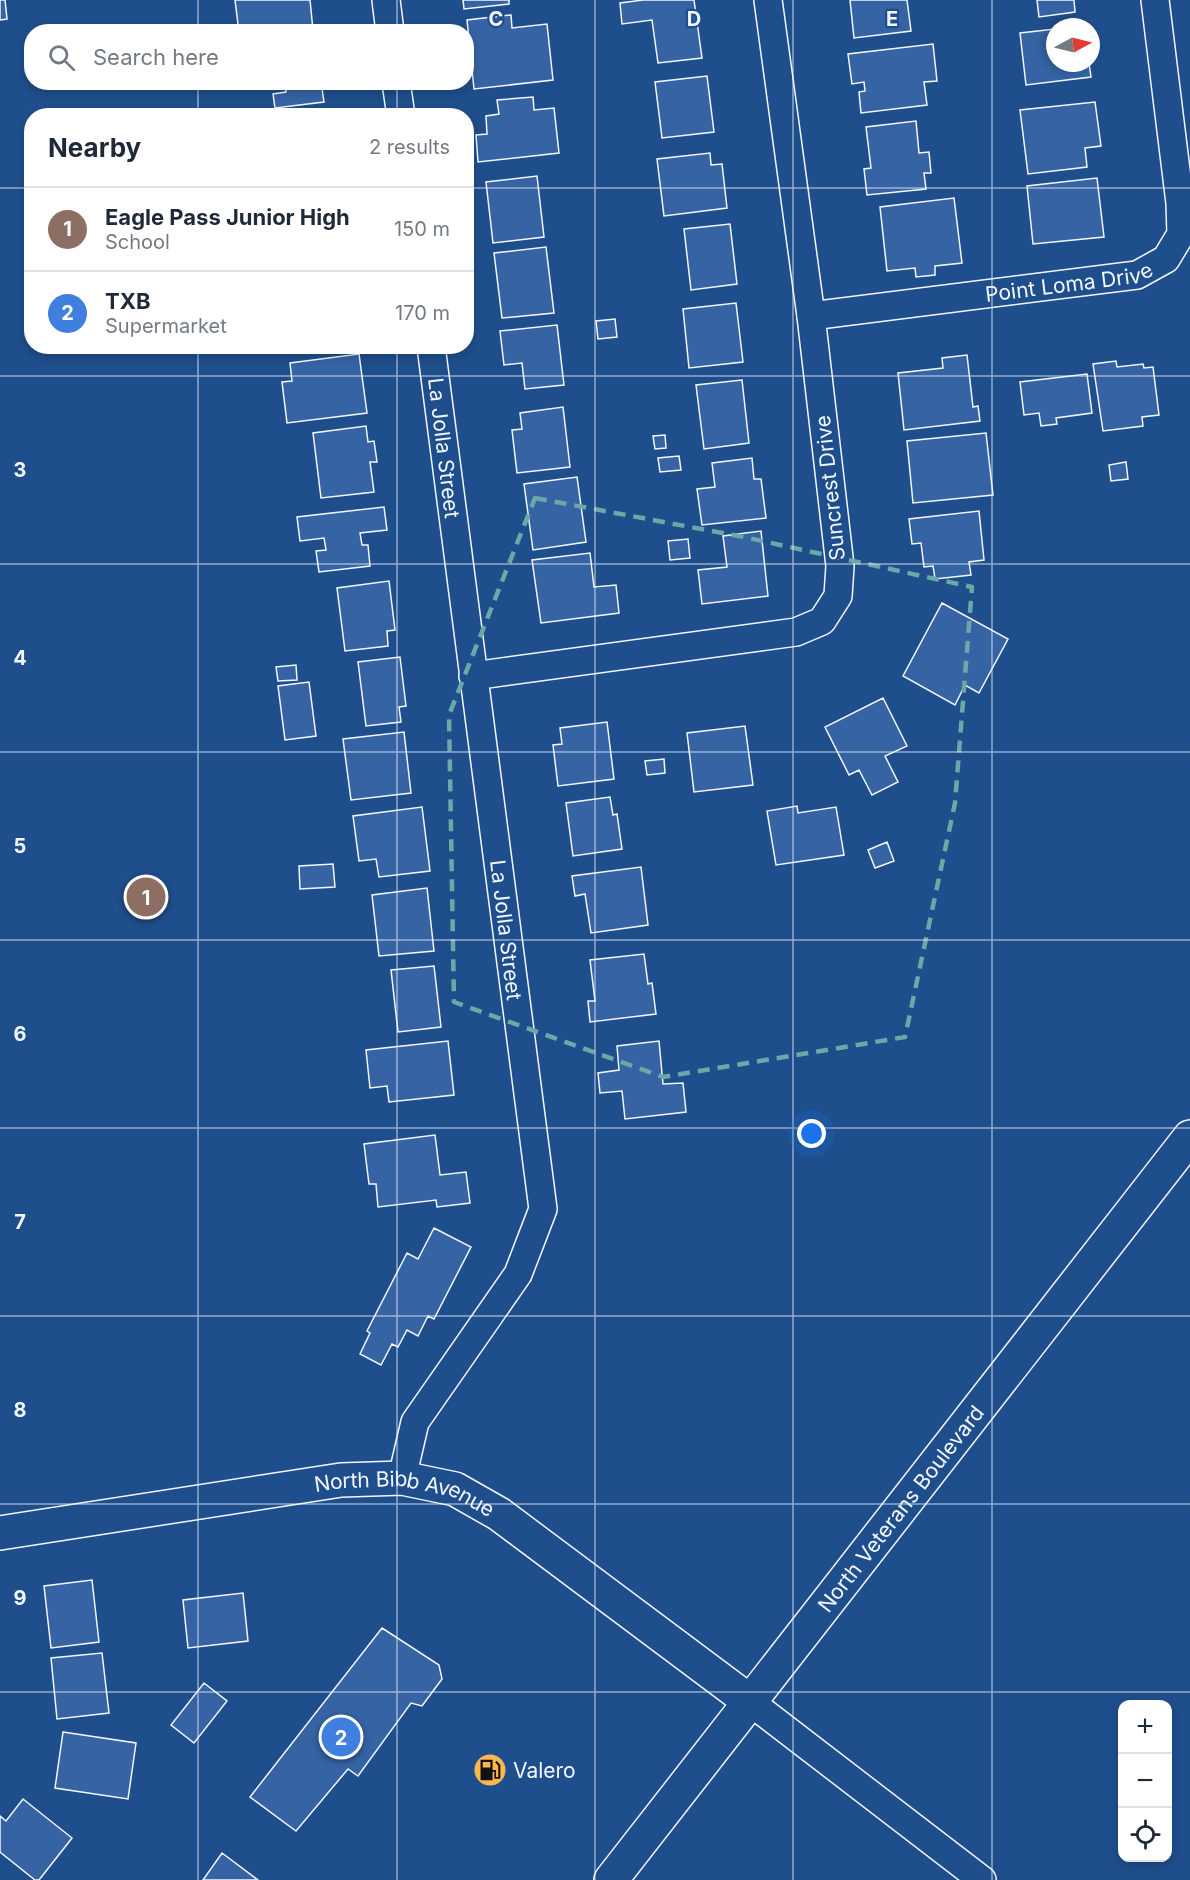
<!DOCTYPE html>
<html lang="en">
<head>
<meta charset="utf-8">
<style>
  :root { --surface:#fff; --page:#f2f2f3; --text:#1f2937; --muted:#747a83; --line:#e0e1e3; --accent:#7c3aed }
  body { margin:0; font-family:Inter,sans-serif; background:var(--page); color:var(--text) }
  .controls { position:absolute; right:18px; bottom:18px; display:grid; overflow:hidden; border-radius:12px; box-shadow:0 3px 9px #0003 }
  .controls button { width:54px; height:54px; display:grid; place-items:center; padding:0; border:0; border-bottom:2px solid var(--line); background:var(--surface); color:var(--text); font:30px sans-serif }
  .compass { position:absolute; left:1046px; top:18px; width:54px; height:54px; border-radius:50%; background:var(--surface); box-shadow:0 3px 9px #0003; rotate:83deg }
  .you { position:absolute; left:812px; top:1134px; width:21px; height:21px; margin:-15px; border:4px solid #fff; border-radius:50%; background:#1a73e8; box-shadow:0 0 0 9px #1a73e833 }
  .badge { display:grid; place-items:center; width:39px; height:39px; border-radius:50%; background:var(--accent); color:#fff; font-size:20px; font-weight:700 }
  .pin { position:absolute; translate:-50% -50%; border:3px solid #fff; box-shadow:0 2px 6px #0006 }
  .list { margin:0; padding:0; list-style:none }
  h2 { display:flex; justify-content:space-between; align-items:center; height:78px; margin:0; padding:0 24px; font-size:26px }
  h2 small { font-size:20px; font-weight:400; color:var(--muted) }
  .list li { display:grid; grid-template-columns:39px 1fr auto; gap:18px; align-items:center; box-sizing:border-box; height:84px; padding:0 24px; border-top:2px solid var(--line) }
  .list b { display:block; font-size:22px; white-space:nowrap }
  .list p { margin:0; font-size:20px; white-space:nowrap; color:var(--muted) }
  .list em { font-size:20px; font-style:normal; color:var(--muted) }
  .icon { flex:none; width:33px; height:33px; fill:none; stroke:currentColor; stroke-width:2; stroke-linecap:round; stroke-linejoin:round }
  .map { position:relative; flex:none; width:1190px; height:1880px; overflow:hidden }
  .search { position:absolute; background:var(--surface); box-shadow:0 3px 9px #0003; left:24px; top:24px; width:450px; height:66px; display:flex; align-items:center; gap:15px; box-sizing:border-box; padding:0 21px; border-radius:24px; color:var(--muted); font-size:22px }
  .panel { position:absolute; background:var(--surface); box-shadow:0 3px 9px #0003; left:24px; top:108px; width:450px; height:246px; border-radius:24px }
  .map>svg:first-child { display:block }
  .building { fill:#3563a3; stroke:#f2f6ff; stroke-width:1.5 }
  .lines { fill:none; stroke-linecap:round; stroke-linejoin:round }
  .minor-casing { stroke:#f2f6ff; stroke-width:30 }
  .secondary-casing { stroke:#f2f6ff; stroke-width:36 }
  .trunk-casing { stroke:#f2f6ff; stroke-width:36 }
  .minor { stroke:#1f4e8c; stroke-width:27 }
  .secondary { stroke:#1f4e8c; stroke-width:33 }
  .trunk { stroke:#1f4e8c; stroke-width:33 }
  .marked { fill:none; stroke:#6aa9a8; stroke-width:4.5; stroke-dasharray:12 8; stroke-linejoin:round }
  .grid { fill:none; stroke:#f2f6ff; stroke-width:1.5; stroke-opacity:0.55 }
  .labels { text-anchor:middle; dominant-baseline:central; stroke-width:4.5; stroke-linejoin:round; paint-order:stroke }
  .street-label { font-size:21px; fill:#f2f6ff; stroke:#1f4e8c }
  .poi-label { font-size:21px; fill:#f2f6ff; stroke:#1f4e8c; text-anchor:start }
  .grid-label { font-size:20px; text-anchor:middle; font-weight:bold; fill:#f2f6ff; stroke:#1f4e8c; stroke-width:4.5; stroke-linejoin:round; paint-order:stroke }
</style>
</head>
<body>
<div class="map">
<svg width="1190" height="1880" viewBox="0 0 1190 1880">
  <rect width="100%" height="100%" fill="#1f4e8c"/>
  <!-- building -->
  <path class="building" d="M0,0H5L7,19L0,20Z
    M235,0H310L313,30L239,32Z
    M463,0H509V4L464,9Z
    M643,0H694L702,58L658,63L652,20L622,24L620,3Z
    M850,0H907L911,31L854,38Z
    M1037,0H1074L1075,12L1039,17Z
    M511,15L512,28L547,24L553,80L474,89L467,20Z
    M1055,29V63H1089L1091,77L1026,85L1020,33Z
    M933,44L937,81L924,82L927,105L861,113L859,92L865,91L864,82L852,84L848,54Z
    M707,76L714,132L662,138L655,82Z
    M285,82H321L324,102L275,108L273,94L286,92Z
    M533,97L534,110L554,108L559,153L478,162L476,135L487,134L486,116L499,114L497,100Z
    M1095,102L1101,146L1085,148L1087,167L1028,174L1020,110Z
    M916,121L919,153L929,152L931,173H924L926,189L867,195L864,169L871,168L866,127Z
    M710,153L711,165L722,164L727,208L664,216L657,159Z
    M537,176L544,237L493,243L486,182Z
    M1097,178L1104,237L1033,244L1027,186Z
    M954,198L962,263L935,266V275L916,277L915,268L887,271L880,207Z
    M730,224L737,284L691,290L684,229Z
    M546,247L554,313L502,318L494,253Z
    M736,303L743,362L689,368L683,309Z
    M615,319L617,337L598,339L596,321Z
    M557,325L564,385L525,389L522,363L504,365L500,331Z
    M359,354L367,413L287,423L282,382L292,381L290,363Z
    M967,355L973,407L978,406L980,421L904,430L898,373L943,368L942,358Z
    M1116,361L1117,367L1143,364L1144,368L1153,367L1159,415L1142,417L1143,426L1103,431L1093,364Z
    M1087,374L1092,413L1056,418L1057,424L1041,426L1039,413L1024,415L1020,382Z
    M742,380L749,443L704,449L696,385Z
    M563,407L570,467L517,473L512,430L522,429L520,413Z
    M366,426L368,442L374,441L377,462H370L374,492L321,498L313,433Z
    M986,433L993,495L913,503L907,441Z
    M665,435L666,448L655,449L653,436Z
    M679,456L681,470L660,472L658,458Z
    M752,458L754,479H761L766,518L702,525L697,489L715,487L712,463Z
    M1126,462L1128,479L1111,481L1109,465Z
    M577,477L586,542L533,550L524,484Z
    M384,507L387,530L360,533L362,545H368L370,566L319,572L316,551L326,550L324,538L300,541L297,517Z
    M979,511L984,560L969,562L971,575L935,579L933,566L924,567L921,543L912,544L909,519Z
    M761,531L768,596L702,604L698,570L727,567L723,536Z
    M688,539L690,558L670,560L668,541Z
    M590,553L594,587L616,585L619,613L541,623L532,560Z
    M389,581L395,630L387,631L388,646L345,651L337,588Z
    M942,603L1008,639L979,693L965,685L955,705L903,676Z
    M400,657L406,706L399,707L401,722L366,726L358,662Z
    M296,665L297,680L278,681L276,667Z
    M309,682L316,736L285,740L278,686Z
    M883,698L907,746L885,756L898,782L872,795L859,770L849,775L825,727Z
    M607,722L614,779L558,786L553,745L562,744L560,728Z
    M745,726L753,785L694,792L687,733Z
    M404,732L411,793L351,800L343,739Z
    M664,759L665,773L647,775L645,761Z
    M610,797L613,815L617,814L622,849L573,856L566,803Z
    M797,806L798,813L836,807L844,855L776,865L767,811Z
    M422,807L430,871L379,877L376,859L359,861L353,816Z
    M887,842L894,861L875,868L868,850Z
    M333,864L335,887L300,889L299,866Z
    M641,867L648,925L591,933L585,894L575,896L572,876Z
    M427,888L434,951L379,956L372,895Z
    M644,954L648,984L652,983L656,1014L590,1022L588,1001H595L590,960Z
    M434,966L441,1027L398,1032L391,970Z
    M448,1041L454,1095L389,1102L387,1086L370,1088L366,1050Z
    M659,1041L663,1084L683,1083L686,1112L625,1119L622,1091L600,1093L598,1073L619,1070L617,1046Z
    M435,1135L440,1175L466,1172L470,1203L437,1207L436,1200L378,1207L376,1184H369L364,1144Z
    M434,1228L471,1247L434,1319L428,1316L418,1336L407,1330L398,1347L392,1344L381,1365L360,1354L370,1333L367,1331L407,1253L418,1259Z
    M92,1580L99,1642L51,1648L44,1586Z
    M243,1593L248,1641L188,1648L183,1600Z
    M382,1628L439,1665L442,1679L422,1706L411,1703L358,1776L348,1769L296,1831L250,1797Z
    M102,1653L109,1713L57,1719L51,1658Z
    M204,1683L227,1701L194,1743L171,1725Z
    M63,1732L136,1743L128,1799L55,1788Z
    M23,1799L72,1838L39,1880H35L0,1852V1816L6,1821Z
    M222,1853L258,1880H203Z"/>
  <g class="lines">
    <!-- minor casing -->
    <g class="minor-casing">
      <g id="minor">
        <path d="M386,0L390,32"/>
        <path d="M396,82L401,116"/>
        <path id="s1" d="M811,316L1137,275L1166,259L1181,234L1180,203L1155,0"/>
        <path d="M473,676L796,632L822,621L838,596L840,566L811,316L768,0"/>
        <path d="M402,1478L415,1422L518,1274L543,1209L431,346"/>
        <path d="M749,1701L982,1880"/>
      </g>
    </g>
    <!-- secondary casing -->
    <g class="secondary-casing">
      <g id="secondary">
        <path id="s2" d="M0,1533L341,1480L402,1478L455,1489L499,1514L749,1701"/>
      </g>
    </g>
    <!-- trunk casing -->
    <g class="trunk-casing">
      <g id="trunk">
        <path id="s3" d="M611,1880L1190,1137"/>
      </g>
    </g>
    <!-- minor -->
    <use href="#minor" class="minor"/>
    <!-- secondary -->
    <use href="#secondary" class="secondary"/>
    <!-- trunk -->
    <use href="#trunk" class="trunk"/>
  </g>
  <!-- marked area -->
  <path class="marked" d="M535,498L744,537L972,587L955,803L905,1037L663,1077L454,1002L449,715Z"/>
  <!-- grid -->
  <path class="grid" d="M198,0V32M397,0V32M595,0V1880M793,0V1880M992,0V1880M198,82V116M397,82V116M0,188H32M466,188H1190M198,346V1880M397,346V1880M0,376H1190M0,564H1190M0,752H1190M0,940H1190M0,1128H1190M0,1316H1190M0,1504H1190M0,1692H1190"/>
  <!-- icons -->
  <defs>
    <g id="fuel-disc" transform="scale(1.725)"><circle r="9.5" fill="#ffb74d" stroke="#1f4e8c"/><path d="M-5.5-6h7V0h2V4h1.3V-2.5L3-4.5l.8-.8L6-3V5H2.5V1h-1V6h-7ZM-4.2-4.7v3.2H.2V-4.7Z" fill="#111"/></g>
  </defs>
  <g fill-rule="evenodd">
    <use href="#fuel-disc" x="490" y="1770"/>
  </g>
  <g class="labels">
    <!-- street labels -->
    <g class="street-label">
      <text stroke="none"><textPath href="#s1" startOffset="260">Point Loma Drive</textPath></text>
      <text transform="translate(444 448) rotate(83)">La Jolla Street</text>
      <text transform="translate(830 488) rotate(-96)">Suncrest Drive</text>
      <text transform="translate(506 930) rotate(83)">La Jolla Street</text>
      <text stroke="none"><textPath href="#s2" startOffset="411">North Bibb Avenue</textPath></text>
      <text stroke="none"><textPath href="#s3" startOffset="471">North Veterans Boulevard</textPath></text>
    </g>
    <!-- poi labels -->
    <g class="poi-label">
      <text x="513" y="1770">Valero</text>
    </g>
  </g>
  <g class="grid-label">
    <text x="496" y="26">C</text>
    <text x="694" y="26">D</text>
    <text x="892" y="26">E</text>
    <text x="20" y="477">3</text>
    <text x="20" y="665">4</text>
    <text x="20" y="853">5</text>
    <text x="20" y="1041">6</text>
    <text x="20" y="1229">7</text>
    <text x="20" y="1417">8</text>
    <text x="20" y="1605">9</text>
  </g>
</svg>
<div class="controls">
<button>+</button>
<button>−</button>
<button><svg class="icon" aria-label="locate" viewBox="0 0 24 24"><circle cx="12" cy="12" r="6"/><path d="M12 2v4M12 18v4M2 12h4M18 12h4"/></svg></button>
</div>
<svg class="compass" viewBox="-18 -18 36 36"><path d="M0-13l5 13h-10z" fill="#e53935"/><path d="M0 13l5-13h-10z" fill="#747a83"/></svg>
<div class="you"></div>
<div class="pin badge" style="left:146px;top:897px;background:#8d6e63">1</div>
<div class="pin badge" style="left:341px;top:1737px;background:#3f7fe0">2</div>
<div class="search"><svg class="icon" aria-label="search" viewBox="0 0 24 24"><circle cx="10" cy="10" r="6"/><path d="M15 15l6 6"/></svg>Search here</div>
<section class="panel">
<h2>Nearby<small>2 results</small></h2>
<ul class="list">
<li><span class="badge" style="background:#8d6e63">1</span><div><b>Eagle Pass Junior High</b><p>School</p></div><em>150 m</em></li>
<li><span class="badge" style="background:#3f7fe0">2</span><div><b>TXB</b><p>Supermarket</p></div><em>170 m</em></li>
</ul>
</section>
</div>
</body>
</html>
